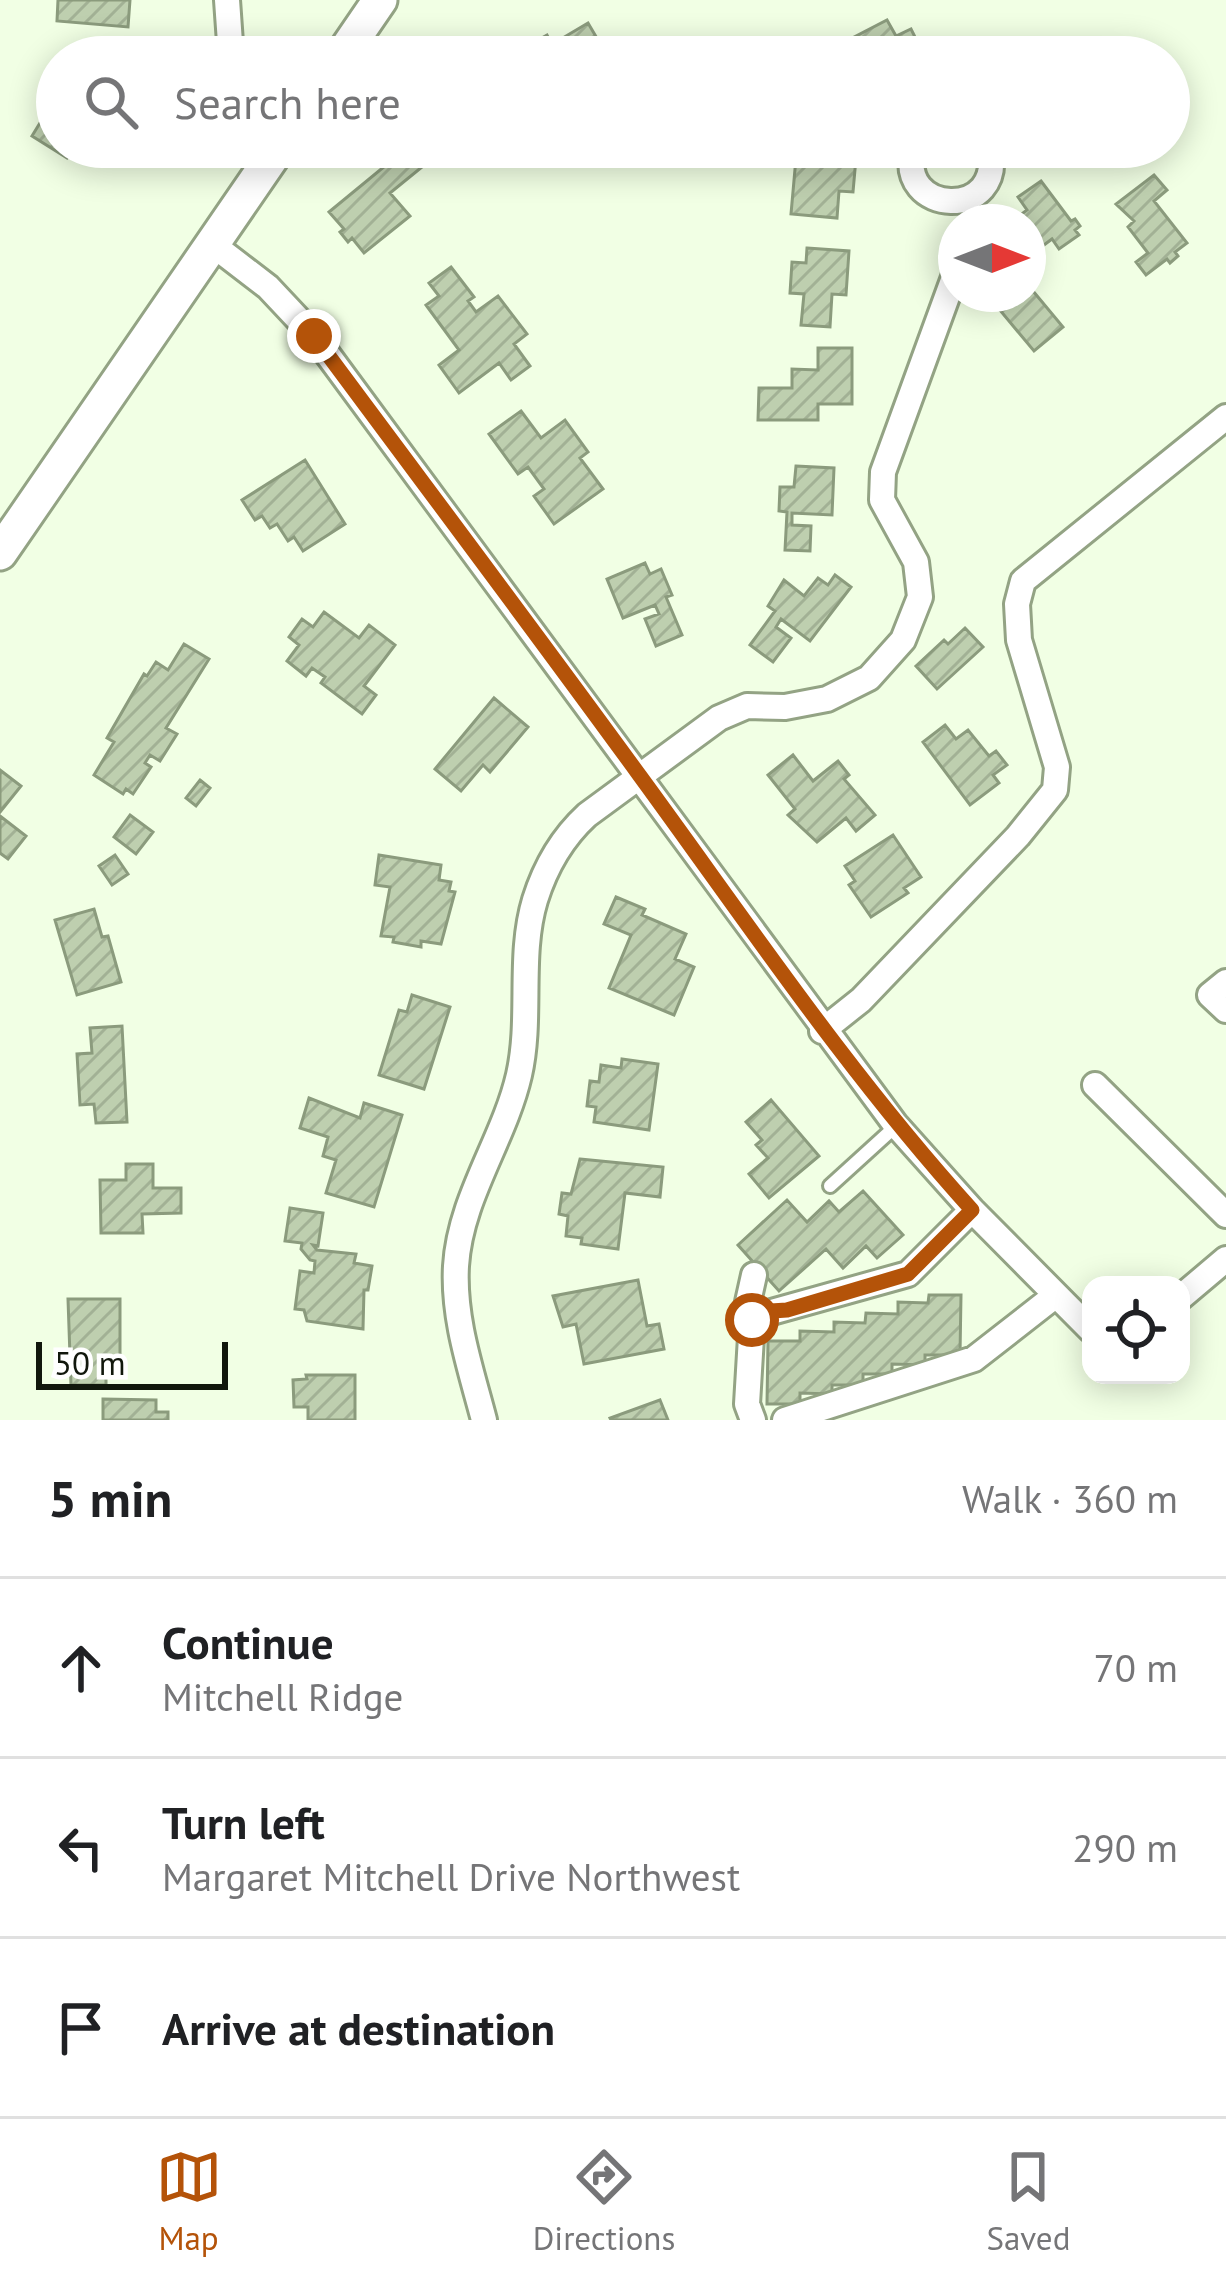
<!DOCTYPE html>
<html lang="en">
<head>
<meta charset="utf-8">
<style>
  :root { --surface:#fff; --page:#f2f2f2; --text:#202124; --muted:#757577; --line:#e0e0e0; --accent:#b45309 }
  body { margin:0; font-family:"PT Sans",sans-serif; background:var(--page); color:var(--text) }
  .controls { position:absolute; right:36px; bottom:36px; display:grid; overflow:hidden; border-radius:24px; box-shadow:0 6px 30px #0003 }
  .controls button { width:108px; height:108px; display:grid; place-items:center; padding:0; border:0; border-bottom:3px solid var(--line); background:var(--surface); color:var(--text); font:60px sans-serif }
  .compass { position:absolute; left:938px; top:204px; width:108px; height:108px; border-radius:50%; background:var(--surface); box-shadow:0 6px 30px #0003; rotate:90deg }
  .scale { position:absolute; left:36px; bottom:30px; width:192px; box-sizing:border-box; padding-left:12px; border:6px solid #11170c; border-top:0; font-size:33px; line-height:42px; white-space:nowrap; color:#11170c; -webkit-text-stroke:9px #fff; paint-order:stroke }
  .stop { position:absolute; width:36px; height:36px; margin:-27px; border:9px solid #b45309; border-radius:50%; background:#fff }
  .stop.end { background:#b45309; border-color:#fff; box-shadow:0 3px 12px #0008 }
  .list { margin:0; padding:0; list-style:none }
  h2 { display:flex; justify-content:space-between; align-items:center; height:156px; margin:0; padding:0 48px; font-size:51px }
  h2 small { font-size:39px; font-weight:400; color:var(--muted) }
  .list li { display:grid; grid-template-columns:78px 1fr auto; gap:36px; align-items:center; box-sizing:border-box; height:180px; padding:0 48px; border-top:3px solid var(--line) }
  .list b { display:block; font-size:45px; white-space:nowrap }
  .list p { margin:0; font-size:39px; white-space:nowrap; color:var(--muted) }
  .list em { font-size:39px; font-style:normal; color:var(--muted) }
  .icon { flex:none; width:66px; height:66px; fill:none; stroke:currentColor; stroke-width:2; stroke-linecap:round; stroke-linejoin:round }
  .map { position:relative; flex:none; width:1226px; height:1420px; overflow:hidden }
  .search { position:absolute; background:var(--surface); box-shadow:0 6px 30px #0003; left:36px; right:36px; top:36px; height:132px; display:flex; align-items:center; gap:30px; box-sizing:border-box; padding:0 42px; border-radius:66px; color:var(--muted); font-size:45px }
  .sheet { height:696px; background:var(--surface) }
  nav { display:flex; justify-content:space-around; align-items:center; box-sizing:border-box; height:168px; border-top:3px solid var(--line); background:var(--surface); font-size:33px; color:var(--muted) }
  nav a { display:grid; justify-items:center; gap:6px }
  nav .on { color:var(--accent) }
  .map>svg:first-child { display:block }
  .building { fill:url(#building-hatch); stroke:#8b9b7d; stroke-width:3 }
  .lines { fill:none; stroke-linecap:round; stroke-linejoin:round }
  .lane-casing { stroke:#93a384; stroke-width:18 }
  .street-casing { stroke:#93a384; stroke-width:30 }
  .secondary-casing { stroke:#93a384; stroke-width:39 }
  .lane { stroke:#fff; stroke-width:12 }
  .street { stroke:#fff; stroke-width:24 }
  .secondary { stroke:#fff; stroke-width:33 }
  .route { stroke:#b45309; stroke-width:15 }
</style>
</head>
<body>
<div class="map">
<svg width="1226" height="1420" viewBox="0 0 1226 1420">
  <defs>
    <pattern id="building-hatch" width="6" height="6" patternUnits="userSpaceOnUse" patternTransform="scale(3)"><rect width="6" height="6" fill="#becfaf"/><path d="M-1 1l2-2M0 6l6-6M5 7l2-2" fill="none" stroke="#a2b195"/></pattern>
  </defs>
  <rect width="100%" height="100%" fill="#f1ffe4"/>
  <!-- building -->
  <path class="building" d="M58,0H130L128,27L57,21Z
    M887,20L896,36L911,29L925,57H845L839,45Z
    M588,23L608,57H527L522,49L547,35L554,48L563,43L561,39Z
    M57,95V147H74L67,158L32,136Z
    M408,147H424L433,158L390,193L410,216L364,253L352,238L348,242L340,232L344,229L329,212Z
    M812,147H857L853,192L839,191L837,218L791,214L796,158L811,160Z
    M1154,175L1167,190L1154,201L1187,243L1175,252L1178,256L1170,263L1167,259L1146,275L1136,262L1148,253L1128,227L1134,221L1116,204Z
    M1041,181L1071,221L1075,219L1080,226L1075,230L1079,235L1059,249L1052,239L1032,254L1028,250V222H1011L1027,210L1018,197Z
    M807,248L849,251L846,295L832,294L830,327L801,325L804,294L790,293L792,262L806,263Z
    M451,267L474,297L468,301L476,312L498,296L527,334L514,344L530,366L511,380L499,363L459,393L439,365L459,350L426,305L439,296L429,283Z
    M1028,285L1063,327L1034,351L999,309L1017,294H1028Z
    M818,348H852V404H818V420H758L759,388H792V369L818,370Z
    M521,411L541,438L565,420L588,452L580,458L603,489L554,524L534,496L544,489L528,467L518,474L489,434Z
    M305,460L345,524L303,551L294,537L288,541L277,524L270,528L262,516L255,520L242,500Z
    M796,466L834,468L832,515L792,513V525L811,526L810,551L785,550L787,512L779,511L780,487H794Z
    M645,563L650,574L661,569L672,595L666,597L682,635L656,646L645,619L659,614L655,605L623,618L607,579Z
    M835,575L851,587L810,641L781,619L776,627L791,638L773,662L750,645L775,611L768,606L784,580L804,596L818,578L828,585Z
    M324,612L359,638L369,625L395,645L364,686L376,695L362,714L321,683L325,677L312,668L306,676L287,661L299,645L289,637L302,619L313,627Z
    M965,628L983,647L937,689L916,666L944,640L948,644Z
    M184,644L209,659L166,728L177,734L160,761L150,755L145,763L151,767L133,794L126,789L123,794L94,775L114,742L107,738L144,674L147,676L156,662L168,670Z
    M494,698L528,727L490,772L483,765L461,791L435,769Z
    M945,725L956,739L968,730L989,756L996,751L1007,765L993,775L999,783L970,805L923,742Z
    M793,755L813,781L838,761L849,775L844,779L875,815L856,831L846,818L817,842L788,815L795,809L768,775Z
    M0,770L21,786L0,812Z
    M200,780L210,788L196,806L186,798Z
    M130,815L153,832L136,854L114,837Z
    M0,816L26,836L8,859L0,853Z
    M893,835L921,877L904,888L908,893L871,917L849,885L855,881L845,866Z
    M115,855L128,874L112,885L99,866Z
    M379,855L441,865L439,880L451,882L449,891L455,892L441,944L421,941V947L393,942L394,937L381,936L390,887L375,885Z
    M616,897L645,909L642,915L686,934L675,959L694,967L674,1015L609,988L631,935L604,924Z
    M94,909L102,937L108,936L121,982L77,995L55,920Z
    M412,995L450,1007L424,1089L379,1075L399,1010L407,1012Z
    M122,1026L127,1122L96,1123L94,1104L80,1105L77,1054L92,1053L90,1028Z
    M622,1059L658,1064L649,1130L594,1122L596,1107L587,1106L590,1081L599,1082L601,1065L621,1068Z
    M309,1098L360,1118L364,1103L402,1115L374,1207L326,1193L336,1160L323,1156L328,1137L300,1128Z
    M771,1100L819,1156L769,1198L749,1174L768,1158L756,1145L762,1140L746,1122Z
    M580,1159L663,1167L660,1197L625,1193L618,1249L581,1244L582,1238L566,1236L568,1216L559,1214L562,1193L571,1194Z
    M126,1164H153V1188H181V1213L142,1214L143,1233H101L100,1180H126Z
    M863,1191L903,1235L877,1258L866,1246L843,1268L826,1249L779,1291L738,1245L787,1200L807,1222L829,1201L839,1212Z
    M290,1208L323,1213L318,1246L313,1245L317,1250L356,1254L354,1263L372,1266L368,1290H364L363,1329L307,1321L304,1310L295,1309L300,1271L314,1273L315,1261L310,1260L301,1249L302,1243L285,1241Z
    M638,1280L647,1326L659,1324L664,1349L584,1364L576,1324L563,1327L553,1296Z
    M929,1295H961L960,1355H925V1365L892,1364V1374H863V1385H832V1394L800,1393V1404H767L768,1341H800V1331L834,1332V1322L865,1323L866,1313L898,1314V1302L928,1303Z
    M68,1299H120V1357H106V1385H71Z
    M306,1375H355V1420H308V1407H294L293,1380L307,1379Z
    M103,1399L156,1400V1412H168V1420H103Z
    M660,1400L668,1420H611L610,1418Z"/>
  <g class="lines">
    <!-- lane casing -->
    <g class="lane-casing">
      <path id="lane" d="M830,1186L896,1126"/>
    </g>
    <!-- street casing -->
    <g class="street-casing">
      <path id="street" d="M227,0L231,57
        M914,147C893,217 1008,221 989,147
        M212,244L268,287L314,336L895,1124L972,1210L1091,1330
        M1226,982L1210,995L1226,1010
        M822,1031L861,1000L1018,836L1055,790L1057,767L1019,640L1017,604L1023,581L1226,417
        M1095,1085L1226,1215
        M754,1275L748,1302L756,1313H768L908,1274L972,1210
        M1181,1297L1226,1259
        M484,1420C471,1370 453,1319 456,1266C460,1198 504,1140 519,1075C532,1018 518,956 535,900C545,868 562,838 587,815L719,718L747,706L785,707L827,699L869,678L903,640L920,597L916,562L882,500L883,472L956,272
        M753,1420L747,1404L752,1320L756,1313
        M785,1420L974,1359L1056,1295"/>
    </g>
    <!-- secondary casing -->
    <g class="secondary-casing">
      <path id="secondary" d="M341,57L380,0
        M0,553L279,147"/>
    </g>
    <!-- lane -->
    <use href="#lane" class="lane"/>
    <!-- street -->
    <use href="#street" class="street"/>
    <!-- secondary -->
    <use href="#secondary" class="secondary"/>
  </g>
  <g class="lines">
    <!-- route -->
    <path class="route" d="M314,336C423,483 533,629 640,776C749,925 848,1073 972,1210L908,1274L787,1310L756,1312L752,1320"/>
  </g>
</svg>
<div class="controls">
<button><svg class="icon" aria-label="locate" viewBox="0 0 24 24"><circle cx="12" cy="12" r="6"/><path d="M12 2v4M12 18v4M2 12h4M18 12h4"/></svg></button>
</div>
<svg class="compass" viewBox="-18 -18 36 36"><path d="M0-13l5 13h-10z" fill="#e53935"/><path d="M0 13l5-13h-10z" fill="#757577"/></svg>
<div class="scale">50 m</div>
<div class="stop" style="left:752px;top:1320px"></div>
<div class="stop end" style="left:314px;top:336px"></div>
<div class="search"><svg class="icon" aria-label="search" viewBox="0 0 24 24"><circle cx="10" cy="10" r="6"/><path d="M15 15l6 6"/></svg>Search here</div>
</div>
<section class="sheet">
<h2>5 min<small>Walk · 360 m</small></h2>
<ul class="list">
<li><svg class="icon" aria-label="ahead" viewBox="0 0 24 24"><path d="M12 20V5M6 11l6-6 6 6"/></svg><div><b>Continue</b><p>Mitchell Ridge</p></div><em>70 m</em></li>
<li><svg class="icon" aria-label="left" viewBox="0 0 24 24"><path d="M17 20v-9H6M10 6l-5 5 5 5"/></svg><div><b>Turn left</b><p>Margaret Mitchell Drive Northwest</p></div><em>290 m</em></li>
<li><svg class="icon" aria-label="arrive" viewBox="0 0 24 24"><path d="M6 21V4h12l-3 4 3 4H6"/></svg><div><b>Arrive at destination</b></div></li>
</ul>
</section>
<nav>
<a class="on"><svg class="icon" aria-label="map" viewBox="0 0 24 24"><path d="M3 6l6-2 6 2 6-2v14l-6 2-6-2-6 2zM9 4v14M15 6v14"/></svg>Map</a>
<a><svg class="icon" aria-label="directions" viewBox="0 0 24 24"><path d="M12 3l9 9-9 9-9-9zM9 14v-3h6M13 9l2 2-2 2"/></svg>Directions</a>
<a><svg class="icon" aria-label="saved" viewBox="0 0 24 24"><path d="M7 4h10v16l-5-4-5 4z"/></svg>Saved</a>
</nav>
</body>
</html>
